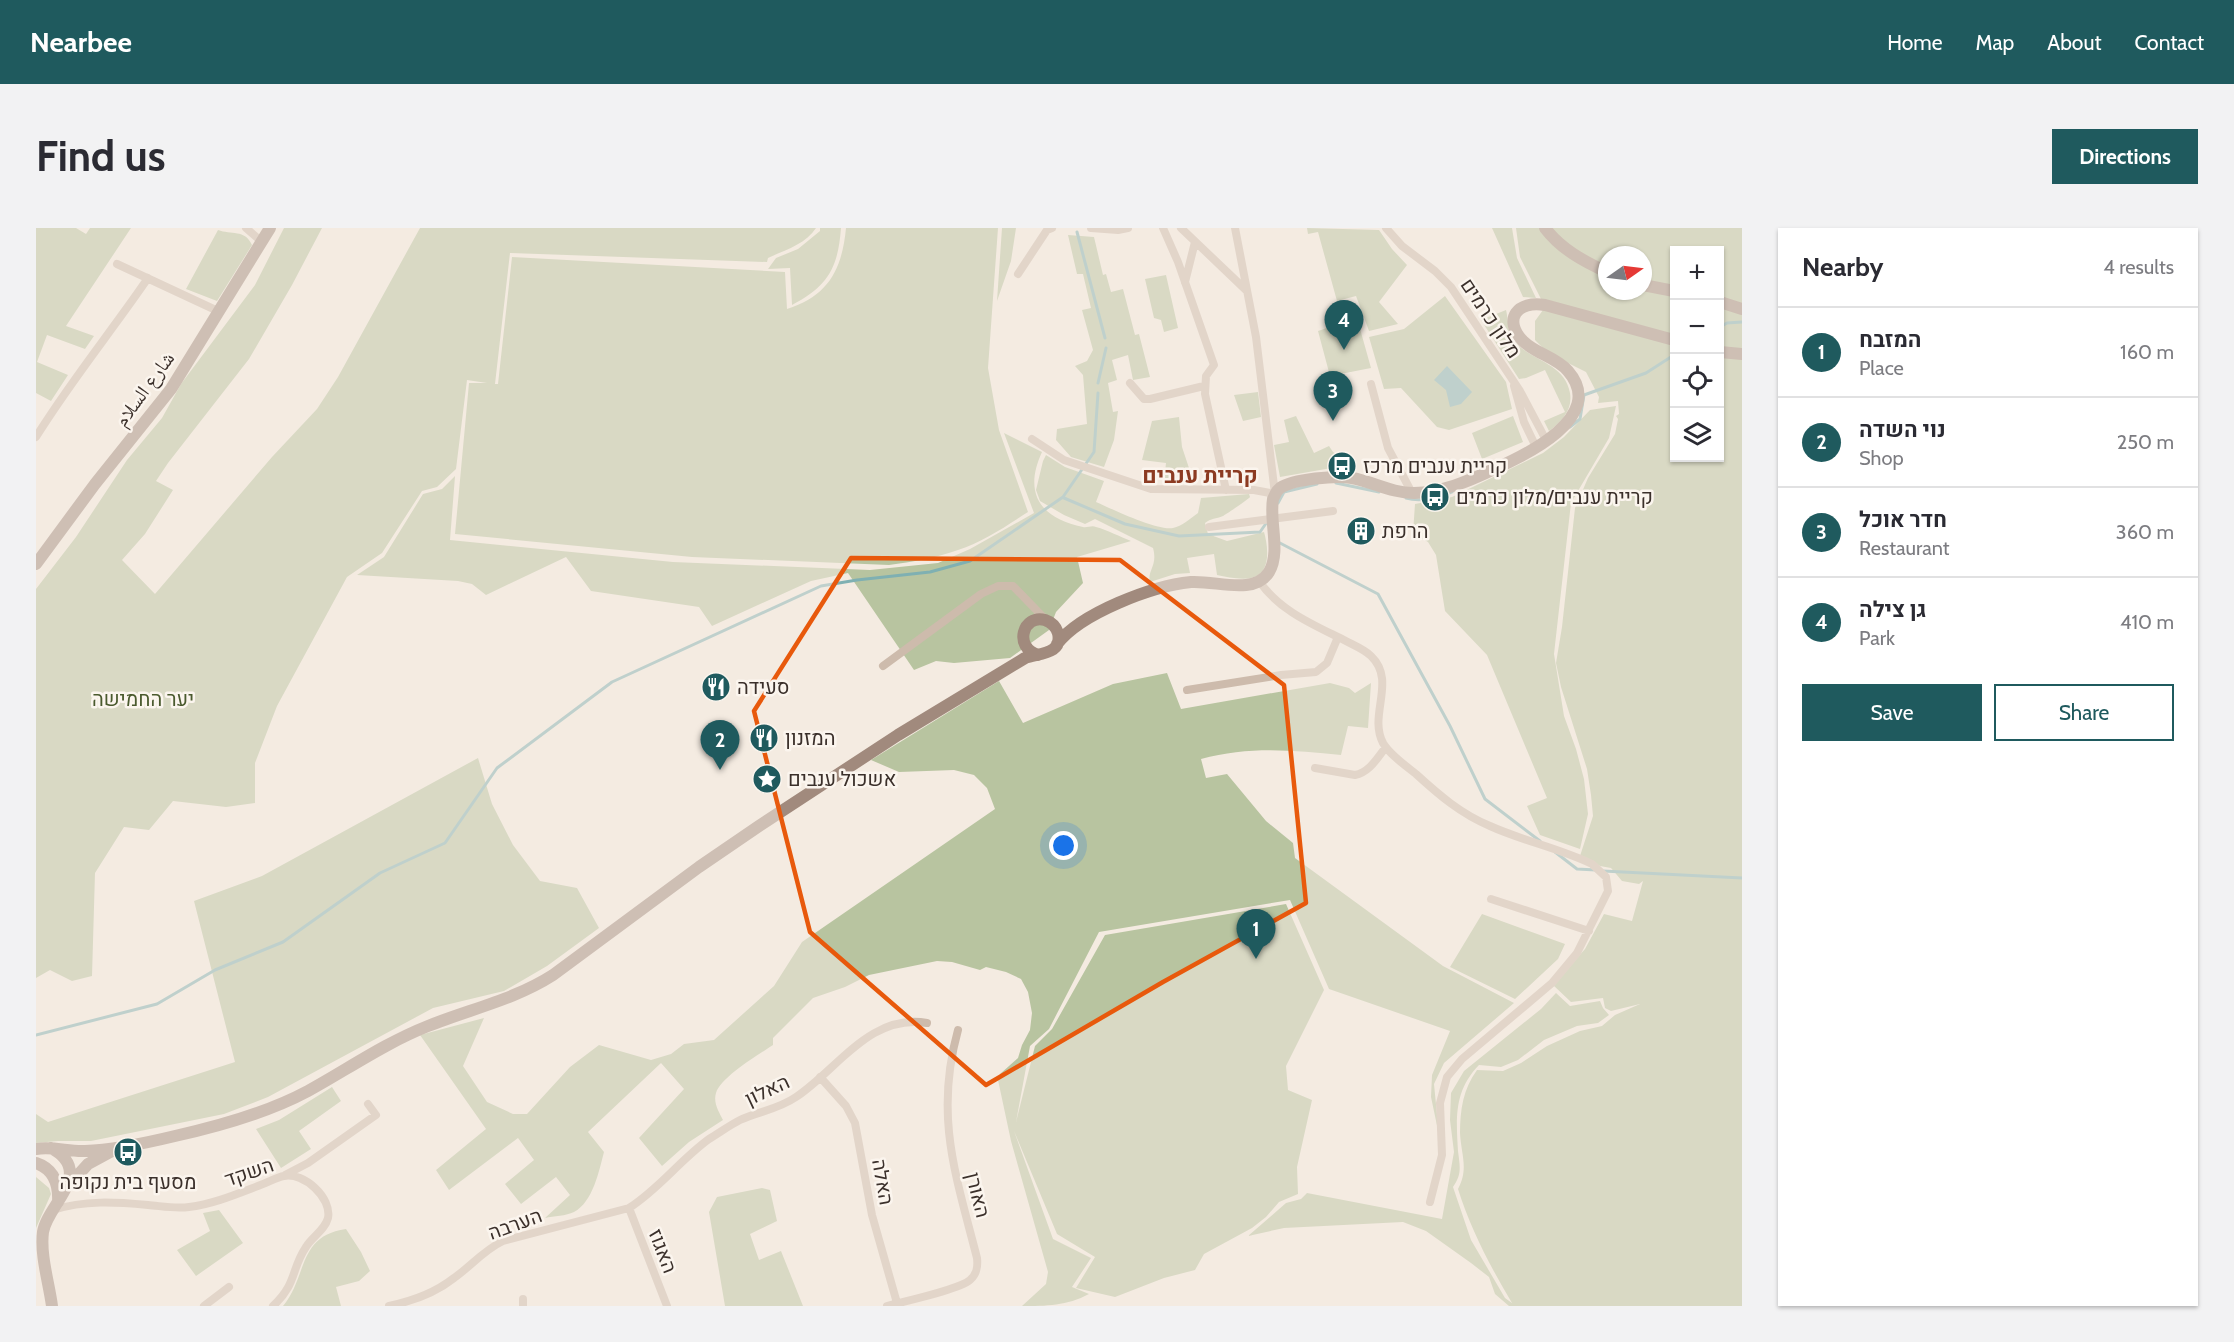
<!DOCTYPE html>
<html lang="en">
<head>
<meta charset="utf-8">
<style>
  :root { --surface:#fff; --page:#f2f2f3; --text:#2b2b33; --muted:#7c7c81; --line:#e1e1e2; --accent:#1f5a5e }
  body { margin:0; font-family:Cabin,"Noto Naskh Arabic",Heebo,sans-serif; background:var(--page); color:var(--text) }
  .controls { position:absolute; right:18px; top:18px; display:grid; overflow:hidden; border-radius:0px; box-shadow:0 2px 4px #0004 }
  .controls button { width:54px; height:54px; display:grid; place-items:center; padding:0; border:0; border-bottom:2px solid var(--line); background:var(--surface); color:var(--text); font:30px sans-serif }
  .compass { position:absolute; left:1562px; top:18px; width:54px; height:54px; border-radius:50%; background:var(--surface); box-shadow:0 2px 4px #0004; rotate:76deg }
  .you { position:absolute; left:1028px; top:618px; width:21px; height:21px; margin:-15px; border:4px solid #fff; border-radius:50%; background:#1a73e8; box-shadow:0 0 0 9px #1a73e833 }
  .badge { display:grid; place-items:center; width:39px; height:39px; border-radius:50%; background:var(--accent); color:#fff; font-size:20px; font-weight:700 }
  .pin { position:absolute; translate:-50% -50px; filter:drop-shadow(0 2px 3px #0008) }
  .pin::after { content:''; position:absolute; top:32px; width:21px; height:18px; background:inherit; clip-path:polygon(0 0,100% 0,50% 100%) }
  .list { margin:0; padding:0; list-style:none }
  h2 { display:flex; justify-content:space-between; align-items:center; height:78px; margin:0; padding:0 24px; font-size:26px }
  h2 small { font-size:20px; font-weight:400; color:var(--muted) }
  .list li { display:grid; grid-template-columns:39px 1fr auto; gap:18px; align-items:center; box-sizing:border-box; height:90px; padding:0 24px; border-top:2px solid var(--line) }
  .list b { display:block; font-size:22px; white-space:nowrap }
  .list p { margin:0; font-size:20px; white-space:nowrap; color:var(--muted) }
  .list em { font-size:20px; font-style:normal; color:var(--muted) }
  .actions { display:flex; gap:12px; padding:18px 24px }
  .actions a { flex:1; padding:14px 0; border:2px solid var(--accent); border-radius:0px; text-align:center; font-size:21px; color:var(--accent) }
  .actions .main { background:var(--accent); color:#fff }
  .icon { flex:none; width:33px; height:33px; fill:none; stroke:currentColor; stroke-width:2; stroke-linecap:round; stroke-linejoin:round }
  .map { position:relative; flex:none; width:1706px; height:1078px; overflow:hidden; border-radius:0px }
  header { display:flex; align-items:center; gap:36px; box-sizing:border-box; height:84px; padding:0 30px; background:var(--accent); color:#fff }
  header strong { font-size:28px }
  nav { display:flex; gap:33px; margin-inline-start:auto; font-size:21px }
  .intro { display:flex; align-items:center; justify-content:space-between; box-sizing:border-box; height:144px; padding:0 36px }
  h1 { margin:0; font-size:42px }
  .button { padding:15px 27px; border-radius:0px; background:var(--accent); color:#fff; font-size:21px; font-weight:700 }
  main { display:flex; gap:36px; padding:0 36px }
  aside { flex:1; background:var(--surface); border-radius:0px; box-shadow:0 2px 4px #0004 }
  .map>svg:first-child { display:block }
  .green { fill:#b8c4a0; fill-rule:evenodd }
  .water { fill:#7fb0b2 }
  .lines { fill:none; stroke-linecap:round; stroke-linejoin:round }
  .stream { stroke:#7fb0b2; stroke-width:3 }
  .street { stroke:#cdbbac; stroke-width:8 }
  .secondary { stroke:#a18a7d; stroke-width:12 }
  .marked { fill:none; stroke:#e8590c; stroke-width:4.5; stroke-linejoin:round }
  .labels { text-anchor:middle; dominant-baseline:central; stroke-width:5; stroke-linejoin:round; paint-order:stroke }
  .street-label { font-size:20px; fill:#3b302b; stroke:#fbf5ee }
  .poi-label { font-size:20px; fill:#3b302b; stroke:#fbf5ee; text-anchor:start }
  .park-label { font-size:20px; fill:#4a5a2e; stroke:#fbf5ee }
  .quarter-label { font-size:22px; font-weight:bold; fill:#8c3b22; stroke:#fbf5ee }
</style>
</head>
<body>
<header>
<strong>Nearbee</strong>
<nav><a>Home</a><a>Map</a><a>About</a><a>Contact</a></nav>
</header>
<div class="intro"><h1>Find us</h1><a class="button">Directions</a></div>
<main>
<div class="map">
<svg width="1706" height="1078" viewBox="0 0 1706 1078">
  <rect width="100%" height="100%" fill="#f4ebe1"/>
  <!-- green -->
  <path class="green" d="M0,0H40L50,6L54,0H95L30,98L58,108L49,121L11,107L1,134L32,147L15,173L0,165Z
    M248,0H286L256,57L213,131L132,235L120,253L137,262L109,306L86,332L119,366L236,229L281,181L302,149L384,0H780C770,16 749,22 732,30L731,34L474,25L459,156H462L476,29L749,44L751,81C792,68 806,42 810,0H962L952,140L963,202L992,284C970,298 947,314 922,322C900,330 876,334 853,337L656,329L419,306L433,155H451L431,152L420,241L401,259L386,263L346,325L311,349L241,478L219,535V575L190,579L137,573L113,602L88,599L59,645L56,748L36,753L14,742L0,750V361L40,309L91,232L126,190L145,156L219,57Z
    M784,0H805C802,40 792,58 756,77L754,40L732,41L740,30L762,21L784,3Z
    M966,0H980L975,33L961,73Z
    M1271,0L1343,2L1356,21L1371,37L1343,74L1362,96L1333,103L1320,68L1301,73L1282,4L1272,6Z
    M1456,0H1476L1481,30L1500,70L1487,69Z
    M1480,0H1706V1078H1473L1459,1066L1453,1049L1435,1035L1390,1003L1367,994L1248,1000L1212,1008L1250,975L1265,971L1271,965L1406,991L1418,924L1414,892L1415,865L1428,843L1505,781L1520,765L1534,778L1564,773L1567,780L1573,787L1562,795L1541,798L1508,812L1482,832L1465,839L1443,837C1418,863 1420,889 1422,923C1424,939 1426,946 1417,959L1435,1012L1469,1070L1476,1075C1454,1038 1435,1002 1422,961C1433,941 1425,926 1424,905C1424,882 1427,861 1441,842L1467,843L1485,835L1511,818L1544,803L1566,798L1579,787L1604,776L1575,783L1569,780L1567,770L1535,774L1517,757L1549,721L1568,686L1596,693L1607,653L1603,656L1586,653L1575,640L1564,638L1544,628L1557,588L1555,567L1551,541L1525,459L1520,435L1526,399L1539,280L1552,250L1579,206L1582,191L1580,188L1583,186L1582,173L1562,175L1563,169L1550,144L1512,125L1499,112V93L1507,82L1510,81L1484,29ZM1638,22H1684V230H1638ZM1571,27H1607V63H1571Z
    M182,2C195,7 209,1 216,17L181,73L150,61Z
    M1032,7L1058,9L1067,47L1070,46L1075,64L1087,61L1099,107L1103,106L1114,149L1097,152L1092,127L1076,132L1081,152L1072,155L1077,184L1082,183L1078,212L1068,239L1035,229L1020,212L1021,201L1051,196L1047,147L1039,138L1051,133L1057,122L1046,82L1055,80L1047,46H1041Z
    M1130,47L1142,100L1128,104L1125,92L1118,90L1109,51Z
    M1409,68L1470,154L1476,181L1413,202L1401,199L1365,160L1348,161L1333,109L1368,101Z
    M1315,81L1321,90L1335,140L1294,148L1282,103C1295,99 1304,95 1309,82Z
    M1470,82C1473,94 1471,107 1481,116C1499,134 1529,136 1534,165C1537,182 1525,194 1513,203L1508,193L1529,184L1509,142L1490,150L1483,151L1445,92Z
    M1222,164L1225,189L1207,193L1198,167Z
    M1580,178L1573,210L1535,275L1518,426L1528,488L1540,521L1548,551L1552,586L1544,621L1504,607L1491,578L1511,570L1451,427L1409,383L1400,327L1392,314L1377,305L1379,276L1416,269L1507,225L1528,209L1554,182Z
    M1260,188L1278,225L1293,218L1297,224L1310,233L1307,238L1244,249L1238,217L1253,214L1248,192Z
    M1477,188L1487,214L1446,231L1436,205Z
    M1143,189L1146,219L1157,252L1128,253L1130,235L1106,232L1116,193Z
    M968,205L1006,224C987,265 1004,290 1047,299C1051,300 1056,297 1060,299C1072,302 1084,309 1095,313L1041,329L1047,355L1020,384L1013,402L974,430L918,435L900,433L878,442L812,345L775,353L676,398L663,379L555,363L530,329L450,367L436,356L422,353L321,347L348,329L387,266L406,261L419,248L414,312L637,334L834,342L902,335L934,321L998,285Z
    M1010,227L1029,239L1068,253L1060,274C1076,281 1121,303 1137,300C1146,298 1154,291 1162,285L1165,270L1213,266L1214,269C1213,271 1189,287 1187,288C1180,291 1175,290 1169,295L1172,306L1191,313L1228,304C1232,318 1236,346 1215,350C1204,352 1191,349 1181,347L1178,326L1151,330L1154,345L1139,346L1114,354C1111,342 1122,338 1117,320L1059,291L1049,296L1028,287L1004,273L1000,262L1007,233Z
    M1131,445L1145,481L1294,455L1313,460L1319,465L1335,455L1332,500L1312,498L1305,527C1257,522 1212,518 1165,531L1170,550L1191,546L1230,593L1257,615L1259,630L1407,738L1478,775L1408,835L1398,856L1403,907L1395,869L1396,847L1414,803L1293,761L1254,672L1063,704L1013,801L994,818L980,894L999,818L1016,801L1069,707L1250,676L1288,762L1250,838L1252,862L1276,872L1261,939L1262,966L1243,974L1230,989L1216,1000L1168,1026L1159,1042L1128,1050L1079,1069L1040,1060L1059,1029L1021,1006L978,903L1017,1011L1055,1030L1036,1059L1053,1066C1031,1078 1010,1078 986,1078L1010,1056L1012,1044L975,913L962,852L964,846L982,830L986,817L994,802L996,785L992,764L985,751L970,744L950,739L944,742L916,734L901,733L833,747L809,759L777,770L737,810V817C722,827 685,849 680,865C677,875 683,884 687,892L653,914L626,938L603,910L648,861L625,835L552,904L568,924C563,943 557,974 538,984C530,988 518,988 509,990L534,967L520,949L485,976L469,956L498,932L482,910L413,962L400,942L450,901L384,807L448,790L427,838L451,874L477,886H491L534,839L563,817L615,832L635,826L648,816L678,812L738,758L766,714L959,581L951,560L938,547L918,542L863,544L835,532L963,453L987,495L1077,456Z
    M442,530L456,576L477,617L504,653L541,660L563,700L511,738L468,763L397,780L232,869L188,886L55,913H22L0,915V886L12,894L199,834L158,673L226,648Z
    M1446,686L1529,716L1522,731L1479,771L1414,739Z
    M296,859L305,873L263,903L275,921L245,940L220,901L243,892Z
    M0,949L13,960L15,966L0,1000Z
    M726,960L734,962L741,993L714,1006L723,1032L745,1023L767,1078H689L673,984L681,969Z
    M183,982L207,1015L160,1048L141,1022L174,1003L167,985Z
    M310,1001L325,1024L334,1043L323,1053L300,1059L305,1078H247C272,1048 261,1008 310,1001Z"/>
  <!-- water -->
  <path class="water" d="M1411,138L1436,164L1425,176L1414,179L1410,162L1398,152Z"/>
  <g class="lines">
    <!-- stream -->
    <path class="stream" d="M1041,4L1069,110
      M1684,99L1691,95L1706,94
      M1062,155L1070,120
      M1534,199L1544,191L1548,167L1610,145L1638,127
      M1300,255L1343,264
      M1028,270L1089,296L1143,308L1224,304L1231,294
      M1370,270C1384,274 1403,270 1416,264
      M1242,275L1248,264L1281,256
      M1242,314L1342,366L1414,498L1449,571L1504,613
      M1519,624L1541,641L1560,642
      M1567,643L1706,650
      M0,807L121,776L179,742L247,714L344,645L409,615L461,540L576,454L785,358L821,352L894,344L934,333L1027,269L1058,224L1062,165"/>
    <!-- street -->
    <path class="street" d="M210,0L226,14
      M1055,0L1082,2L1092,0
      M1127,0L1142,34L1178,137L1170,148L1169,166L1190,262
      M1145,0L1211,63
      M1350,0L1366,18L1399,43L1415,59L1484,163L1510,212
      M81,36L184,84
      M982,46L1011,2L1016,0
      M1149,54L1159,14
      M1094,155L1108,171H1114L1168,158
      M1335,156L1352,220L1376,265
      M1478,158L1488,194L1500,219
      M0,209C34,154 75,104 112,50
      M996,211L1028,232L1115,261L1218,262L1239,266L1220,109L1199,0
      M1173,299L1297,283
      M1223,353C1244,383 1276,396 1308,412C1317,417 1328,421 1335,428C1361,453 1332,487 1347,515C1354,527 1369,537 1380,546C1403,567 1425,586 1454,598C1487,613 1523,620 1556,636L1570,649L1572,663L1541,725L1516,755L1426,831L1411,849L1404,875L1406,927L1394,974
      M847,438L945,366L962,358H977L1010,392
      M1151,462L1245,447L1280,444L1291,435L1302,409
      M1279,540L1319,547C1334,544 1341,530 1350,519
      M1455,671L1553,703
      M784,849L810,878L819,895L836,987L861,1075
      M249,947L272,935L340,887L332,876
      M593,980L631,1078
      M17,982C49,972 79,974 112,977C125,978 139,981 153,979C178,976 203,965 227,956C233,954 241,949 248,948C268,944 296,970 292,990C289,1002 276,1009 270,1019C255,1041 261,1056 237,1078
      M487,1071V1078
      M168,1078L193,1059
      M353,1078C377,1073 399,1065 418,1050C435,1038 448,1022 467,1013L593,980C623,961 644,932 673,911C683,905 694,897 704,892C723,883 741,882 760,869C801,842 834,785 891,795
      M851,1078C869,1073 922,1062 934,1052C941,1046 942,1039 941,1030C920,948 898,888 922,802"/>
    <!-- secondary -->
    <path class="secondary" d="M1509,0C1525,21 1547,33 1571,44
      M1607,57L1638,63
      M1684,74L1706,81
      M1684,124L1706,126
      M0,336L59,256L135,161L234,0
      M1021,416C1045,385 1116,358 1155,354C1173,353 1192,359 1210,357C1219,356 1228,352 1233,344C1245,324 1233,293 1237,271C1239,267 1240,263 1244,260C1257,251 1301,247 1316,250C1338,254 1355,265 1378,265C1406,264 1431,254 1456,242C1488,228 1572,189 1532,143C1520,129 1500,126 1487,113C1466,91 1482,72 1509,77L1638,112
      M15,920C60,944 11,977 7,1004C4,1027 13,1055 16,1078
      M0,921C17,918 33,924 49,923C79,922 110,915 139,908C184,898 231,885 272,863C312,841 349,815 392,798C434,781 478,772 517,747L663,639L723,598L862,507L989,430C1002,425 1027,427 1022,405C1020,399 1015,394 1009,392C987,386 977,419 1002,427
      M0,935C18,941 23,956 22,974
      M32,958L52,936L76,923"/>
  </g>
  <!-- marked area -->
  <path d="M0 0H1706V1078H0ZM815,330L1084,332L1248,457L1270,675L1127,754L950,857L774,704L718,483Z" fill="#f4ebe1" fill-opacity=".55" fill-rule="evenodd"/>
  <path class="marked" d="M815,330L1084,332L1248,457L1270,675L1127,754L950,857L774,704L718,483Z"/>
  <!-- icons -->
  <defs>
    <g id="bus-disc" transform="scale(1.5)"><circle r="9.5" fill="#1f5a5e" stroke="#fbf5ee"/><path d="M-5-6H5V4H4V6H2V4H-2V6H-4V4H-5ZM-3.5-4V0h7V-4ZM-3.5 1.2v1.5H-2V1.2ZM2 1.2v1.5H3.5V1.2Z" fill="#fff"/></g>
    <g id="building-disc" transform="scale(1.5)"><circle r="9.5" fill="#1f5a5e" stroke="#fbf5ee"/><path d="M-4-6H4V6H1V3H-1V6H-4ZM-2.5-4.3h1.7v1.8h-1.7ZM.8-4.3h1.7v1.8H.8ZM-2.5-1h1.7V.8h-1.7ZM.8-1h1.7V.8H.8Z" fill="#fff"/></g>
    <g id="restaurant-disc" transform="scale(1.5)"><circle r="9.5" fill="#1f5a5e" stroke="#fbf5ee"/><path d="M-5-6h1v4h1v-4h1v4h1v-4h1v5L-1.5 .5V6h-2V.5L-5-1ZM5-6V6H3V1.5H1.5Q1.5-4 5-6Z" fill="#fff"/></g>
    <g id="sight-disc" transform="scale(1.5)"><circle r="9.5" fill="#1f5a5e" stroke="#fbf5ee"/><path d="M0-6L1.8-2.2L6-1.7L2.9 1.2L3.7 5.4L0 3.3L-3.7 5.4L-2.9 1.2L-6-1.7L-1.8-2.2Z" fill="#fff"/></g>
  </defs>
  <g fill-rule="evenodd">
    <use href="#bus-disc" x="1306" y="238"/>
    <use href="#bus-disc" x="1399" y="269"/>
    <use href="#building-disc" x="1325" y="303"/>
    <use href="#restaurant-disc" x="680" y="459"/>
    <use href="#restaurant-disc" x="728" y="510"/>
    <use href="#sight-disc" x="731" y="551"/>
    <use href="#bus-disc" x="92" y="924"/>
  </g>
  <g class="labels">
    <!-- street labels -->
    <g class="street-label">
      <text transform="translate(1455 90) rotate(56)">מלון כרמים</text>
      <text transform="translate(108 161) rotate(-54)">شارع السلام</text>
      <text transform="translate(731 862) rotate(-25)">האלון</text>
      <text transform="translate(213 944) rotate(-19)">השקד</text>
      <text transform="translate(847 954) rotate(80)">האלה</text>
      <text transform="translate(942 967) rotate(76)">האורן</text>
      <text transform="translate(479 996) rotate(-20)">הערבה</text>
      <text transform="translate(627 1023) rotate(69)">האגוז</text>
    </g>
    <!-- poi labels -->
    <g class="poi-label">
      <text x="1327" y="238">קריית ענבים מרכז</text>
      <text x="1420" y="269">קריית ענבים/מלון כרמים</text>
      <text x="1346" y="303">הרפת</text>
      <text x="701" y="459">סעידה</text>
      <text x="749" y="510">המזנון</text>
      <text x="752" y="551">אשכול ענבים</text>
      <text x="92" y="954" text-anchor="middle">מסעף בית נקופה</text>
    </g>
    <!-- park labels -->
    <g class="park-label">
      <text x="107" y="471">יער החמישה</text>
    </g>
    <!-- quarter labels -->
    <g class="quarter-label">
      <text x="1164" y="247">קריית ענבים</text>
    </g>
  </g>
</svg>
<div class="controls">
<button>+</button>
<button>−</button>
<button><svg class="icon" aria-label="locate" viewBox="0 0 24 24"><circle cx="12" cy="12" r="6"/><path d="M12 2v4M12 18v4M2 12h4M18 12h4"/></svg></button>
<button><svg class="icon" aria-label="layers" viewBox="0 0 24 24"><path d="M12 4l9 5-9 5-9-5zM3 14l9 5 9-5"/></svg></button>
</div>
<svg class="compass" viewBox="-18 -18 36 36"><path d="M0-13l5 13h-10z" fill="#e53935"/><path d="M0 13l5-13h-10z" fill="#7c7c81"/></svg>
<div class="you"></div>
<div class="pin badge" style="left:1220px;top:731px">1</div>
<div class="pin badge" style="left:684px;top:542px">2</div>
<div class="pin badge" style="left:1297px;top:193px">3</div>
<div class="pin badge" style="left:1308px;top:122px">4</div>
</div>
<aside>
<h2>Nearby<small>4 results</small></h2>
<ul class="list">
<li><span class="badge">1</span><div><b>המזבח</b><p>Place</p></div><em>160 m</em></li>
<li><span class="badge">2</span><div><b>נוי השדה</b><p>Shop</p></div><em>250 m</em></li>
<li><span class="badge">3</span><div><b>חדר אוכל</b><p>Restaurant</p></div><em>360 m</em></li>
<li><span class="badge">4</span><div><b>גן צילה</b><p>Park</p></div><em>410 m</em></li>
</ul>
<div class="actions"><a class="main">Save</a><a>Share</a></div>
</aside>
</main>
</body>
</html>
